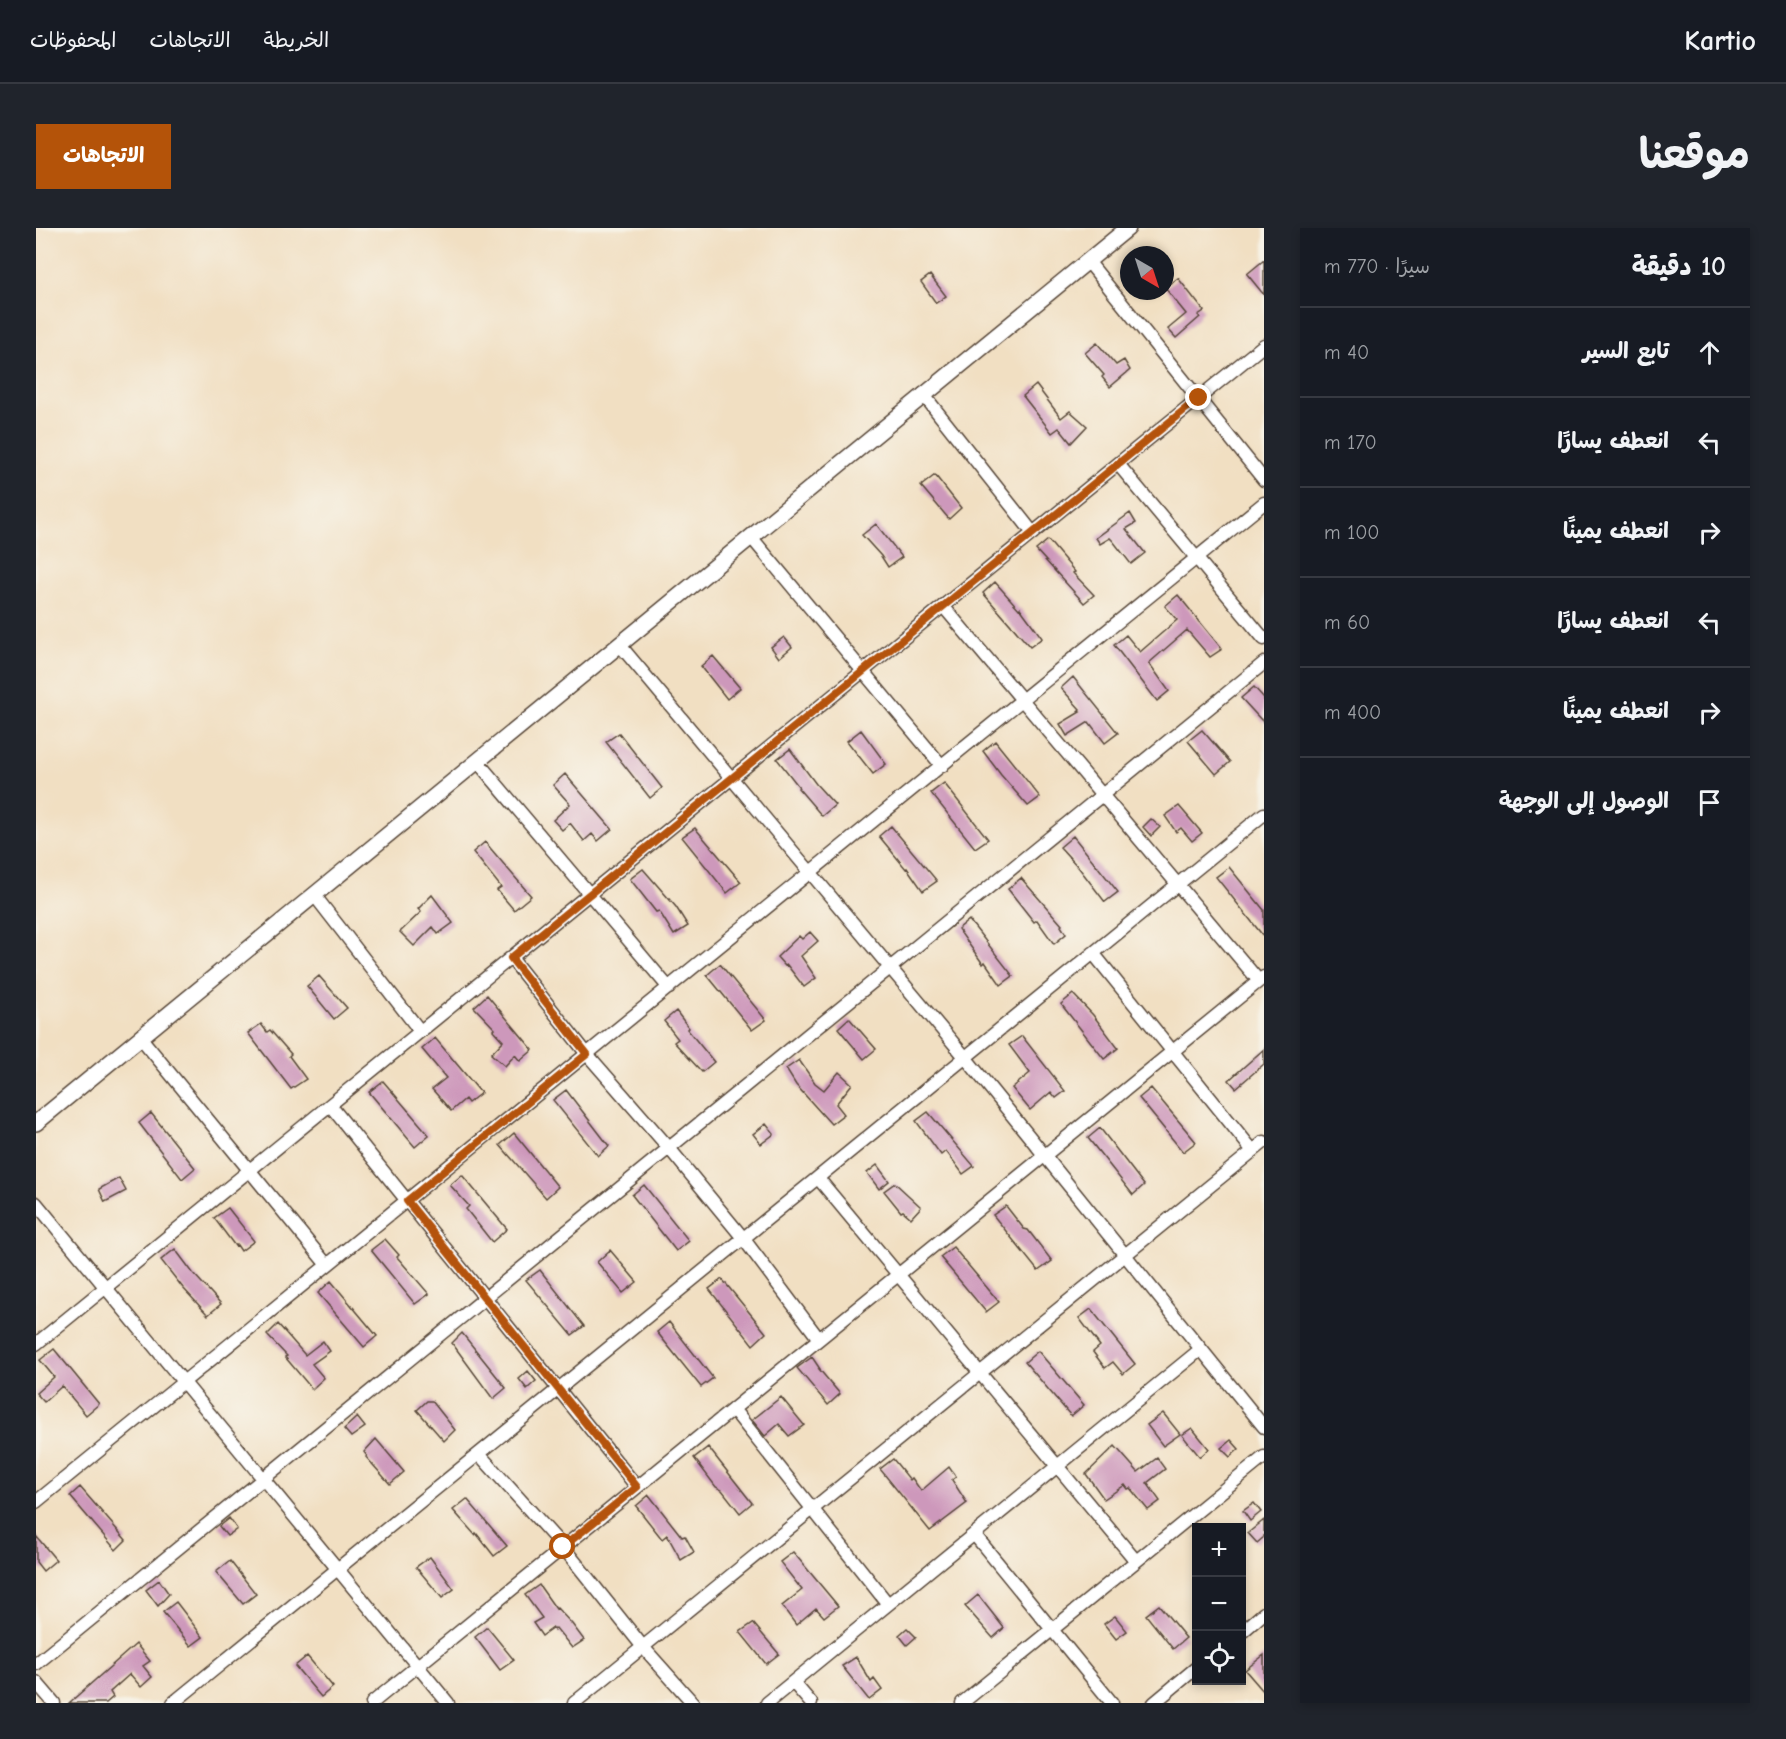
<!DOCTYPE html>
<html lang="ar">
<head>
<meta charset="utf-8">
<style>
  :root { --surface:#171b24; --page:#20242c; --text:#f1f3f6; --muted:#9ea1a6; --line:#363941; --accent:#b45309 }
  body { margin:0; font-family:"Comic Neue","Playpen Sans Arabic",sans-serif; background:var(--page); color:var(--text); direction:rtl }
  .controls { position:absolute; right:18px; bottom:18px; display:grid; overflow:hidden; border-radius:0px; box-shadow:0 3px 9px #0003 }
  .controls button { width:54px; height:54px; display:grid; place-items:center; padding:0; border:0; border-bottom:2px solid var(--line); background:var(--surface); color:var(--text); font:30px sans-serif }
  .compass { position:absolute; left:1084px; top:18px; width:54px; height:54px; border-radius:50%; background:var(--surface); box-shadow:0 3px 9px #0003; rotate:141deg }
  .stop { position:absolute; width:18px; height:18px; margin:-14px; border:4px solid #b45309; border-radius:50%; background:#fff }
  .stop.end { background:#b45309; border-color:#fff; box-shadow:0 2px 6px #0008 }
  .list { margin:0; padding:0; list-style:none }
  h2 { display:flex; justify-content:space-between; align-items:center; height:78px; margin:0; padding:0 24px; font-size:26px }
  h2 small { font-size:20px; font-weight:400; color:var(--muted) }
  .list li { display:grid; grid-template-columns:39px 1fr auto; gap:18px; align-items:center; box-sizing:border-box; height:90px; padding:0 24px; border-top:2px solid var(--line) }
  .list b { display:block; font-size:22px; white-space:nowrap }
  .list em { font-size:20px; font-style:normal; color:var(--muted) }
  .icon { flex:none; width:33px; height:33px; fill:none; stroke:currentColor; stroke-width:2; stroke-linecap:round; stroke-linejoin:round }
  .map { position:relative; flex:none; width:1228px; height:1475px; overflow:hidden; direction:ltr; border-radius:0px }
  header { display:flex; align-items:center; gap:36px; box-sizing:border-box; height:84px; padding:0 30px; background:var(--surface); border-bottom:2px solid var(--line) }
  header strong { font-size:28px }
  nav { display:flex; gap:33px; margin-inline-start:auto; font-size:21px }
  .intro { display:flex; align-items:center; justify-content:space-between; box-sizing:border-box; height:144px; padding:0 36px }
  h1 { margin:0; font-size:42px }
  .button { padding:15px 27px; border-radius:0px; background:var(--accent); color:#fff; font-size:21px; font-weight:700 }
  main { display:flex; gap:36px; padding:0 36px }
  aside { flex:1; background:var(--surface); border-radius:0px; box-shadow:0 3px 9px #0003 }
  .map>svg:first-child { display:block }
  .building { fill:#cd98bb }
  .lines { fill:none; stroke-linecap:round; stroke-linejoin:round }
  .minor-casing { stroke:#564537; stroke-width:15 }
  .tertiary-casing { stroke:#564537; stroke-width:18 }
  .minor { stroke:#fff; stroke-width:12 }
  .tertiary { stroke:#fff; stroke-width:15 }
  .route { stroke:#b45309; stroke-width:8 }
</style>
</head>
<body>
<header>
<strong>Kartio</strong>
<nav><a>الخريطة</a><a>الاتجاهات</a><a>المحفوظات</a></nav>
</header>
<div class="intro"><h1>موقعنا</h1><a class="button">الاتجاهات</a></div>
<main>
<aside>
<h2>10 دقيقة<small>سيرًا · 770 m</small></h2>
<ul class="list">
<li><svg class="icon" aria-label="ahead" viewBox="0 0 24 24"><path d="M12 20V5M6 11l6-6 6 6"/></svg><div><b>تابع السير</b></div><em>40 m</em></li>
<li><svg class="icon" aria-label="left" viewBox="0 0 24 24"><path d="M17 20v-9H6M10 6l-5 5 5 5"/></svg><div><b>انعطف يسارًا</b></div><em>170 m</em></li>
<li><svg class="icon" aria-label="right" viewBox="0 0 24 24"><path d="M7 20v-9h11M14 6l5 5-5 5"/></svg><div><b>انعطف يمينًا</b></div><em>100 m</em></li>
<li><svg class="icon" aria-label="left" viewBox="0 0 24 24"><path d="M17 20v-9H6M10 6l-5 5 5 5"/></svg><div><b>انعطف يسارًا</b></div><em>60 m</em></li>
<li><svg class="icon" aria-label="right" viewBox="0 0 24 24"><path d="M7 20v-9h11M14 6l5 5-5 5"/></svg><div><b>انعطف يمينًا</b></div><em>400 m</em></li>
<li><svg class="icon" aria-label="arrive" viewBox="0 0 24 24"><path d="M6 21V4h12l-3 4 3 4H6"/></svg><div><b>الوصول إلى الوجهة</b></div></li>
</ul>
</aside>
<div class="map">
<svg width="1228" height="1475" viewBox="0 0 1228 1475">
  <rect width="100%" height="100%" fill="#f7f3e8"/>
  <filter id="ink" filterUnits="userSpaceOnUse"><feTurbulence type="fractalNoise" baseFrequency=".0167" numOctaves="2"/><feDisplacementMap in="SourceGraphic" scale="12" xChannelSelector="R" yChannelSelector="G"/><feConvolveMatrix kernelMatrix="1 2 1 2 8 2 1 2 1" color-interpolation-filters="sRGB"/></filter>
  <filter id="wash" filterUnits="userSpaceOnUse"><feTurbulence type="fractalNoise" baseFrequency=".008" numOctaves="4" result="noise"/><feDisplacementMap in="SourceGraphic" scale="24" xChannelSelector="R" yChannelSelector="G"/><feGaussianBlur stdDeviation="1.35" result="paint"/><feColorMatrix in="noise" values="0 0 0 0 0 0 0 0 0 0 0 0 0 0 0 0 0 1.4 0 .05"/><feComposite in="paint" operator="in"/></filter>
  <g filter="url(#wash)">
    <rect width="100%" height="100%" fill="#f1dfc2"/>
    <g id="blocks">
      <!-- building -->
      <path class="building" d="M1228,32V67L1211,46Z
        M894,47L910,68L900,75L885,54Z
        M1142,50L1168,83L1162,87L1164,89L1140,110L1132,101L1150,86L1129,60Z
        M1061,115L1080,137L1088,132L1094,142L1074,159L1066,149L1068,147L1049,125Z
        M1000,157L1025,190L1034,183L1051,198L1035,215L1023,200L1016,205L987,168Z
        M899,247L925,280L913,291L885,258Z
        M1094,285L1100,295L1090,301L1109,325L1095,336L1077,313L1074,310L1064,316L1060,310Z
        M840,296L866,329L852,339L845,328L826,307Z
        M1012,312L1039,344L1037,345L1058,367L1048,375L1000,322Z
        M959,354L983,381L984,380L1006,410L994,419L947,365Z
        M1142,367L1186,421L1174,429L1151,402L1113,435L1133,463L1121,473L1078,417L1090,407L1104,424L1141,392L1129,378Z
        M748,409L756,419L743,430L735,419Z
        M677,428L704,460L691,471L665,438Z
        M1037,449L1082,505L1069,515L1053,494L1031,508L1024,496L1044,484L1042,483L1044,481L1025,460Z
        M1218,459L1228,470V495L1205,470Z
        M825,502L850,536L837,546L811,513Z
        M1166,502L1194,534L1180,546L1152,513Z
        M583,505L626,560L614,570L570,514Z
        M959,513L1004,569L992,578L965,547L947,523Z
        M754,521L780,556L799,577L786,588L762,560L763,559L741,531Z
        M529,546L576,601L562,613L556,606L548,613L534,595L526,602L517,592L534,576L517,557Z
        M908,555L952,611L939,620L895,565Z
        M1143,578L1166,605L1156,613L1145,600L1140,604L1129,588Z
        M1115,591L1124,599L1115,608L1107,599Z
        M855,598L901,653L887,663L871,640L870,641L843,608Z
        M659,600L705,654L691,665L646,609Z
        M1037,608L1082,664L1069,674L1043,640L1024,619Z
        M449,614L495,668L478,682L461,662L465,659L437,624Z
        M1193,639L1228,682V709L1180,649Z
        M607,641L640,679L652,698L638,707L623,683L620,684L594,651Z
        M985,650L1026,697L1025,698L1030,706L1018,716L1001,692L998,694L972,661Z
        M396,667L417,695L402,706L397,699L378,718L364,704L385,684L382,681Z
        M933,692L977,748L965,757L949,734L947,736L922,701Z
        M774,704L782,713L765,728L780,750L768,759L751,737L749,738L741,729L763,708L766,711Z
        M684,736L730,792L716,802L671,747Z
        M283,748L311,780L298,791L271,758Z
        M1037,766L1057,787L1082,820L1068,831L1025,776Z
        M451,767L497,822L484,833L479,827L469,838L455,826L467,813L457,802L459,801L438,779Z
        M640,783L653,800L651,801L678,834L666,844L638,814L642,811L628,793Z
        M813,790L840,821L828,831L802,800Z
        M225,796L231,804L234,802L255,826L253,828L270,851L255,861L212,805Z
        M986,808L1029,863L1020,870L1015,864L994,882L976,860L994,845L973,817Z
        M399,810L445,865L432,875L429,871L415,883L396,861L410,850L386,821Z
        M1228,821V836L1200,860L1193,852Z
        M763,832L779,855L788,862L803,844L816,856L800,876L808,886L795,896L760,857L750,841Z
        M347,853L393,907L379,919L333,864Z
        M1115,860L1160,914L1147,924L1103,870Z
        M530,862L573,918L562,928L517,872Z
        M892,884L938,938L927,946L910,923L905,927L880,893Z
        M115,885L159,940L146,951L103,895Z
        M730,896L738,906L725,916L717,906Z
        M1064,900L1108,957L1097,967L1052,910Z
        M478,905L522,959L510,970L464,917Z
        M841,937L853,953L843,961L831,945Z
        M426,947L471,1001L456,1014L430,981L433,978L414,957Z
        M83,950L90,963L69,974L63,961Z
        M859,955L885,979L875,990L867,983L865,984L848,963Z
        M608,957L653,1013L640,1023L596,967Z
        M970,978L988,1001L992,1002L1016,1033L1002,1043L957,987Z
        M192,980L218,1013L205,1023L201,1017L199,1018L178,990Z
        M349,1011L363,1027L361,1029L393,1066L379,1076L335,1022Z
        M917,1019L963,1074L950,1084L904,1029Z
        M139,1021L157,1045L185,1076L172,1087L147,1060L125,1032Z
        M574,1022L601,1054L587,1065L561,1034Z
        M504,1042L548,1098L536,1107L490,1052Z
        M686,1051L730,1105L717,1117L673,1061Z
        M295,1053L341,1108L328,1119L282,1065Z
        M1055,1081L1099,1136L1087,1146L1077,1134L1069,1140L1057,1124L1064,1118L1043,1090Z
        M633,1094L677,1150L665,1159L621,1104Z
        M242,1096L269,1127L287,1113L294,1123L276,1136L288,1150L276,1161L249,1129L251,1128L231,1107Z
        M426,1105L470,1160L457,1171L416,1115Z
        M18,1121L63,1176L50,1187L26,1158L8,1174L0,1165L18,1149L4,1132Z
        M1002,1123L1048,1177L1035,1188L989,1134Z
        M776,1129L784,1141H783L804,1166L792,1177L761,1140Z
        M492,1143L500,1153L491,1161L483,1151Z
        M745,1169L768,1197L753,1208L743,1196L729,1208L716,1192Z
        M391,1173H396L419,1202L408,1213L381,1182Z
        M1127,1185L1144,1206L1127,1218L1111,1197Z
        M321,1189L329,1199L315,1209L308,1201Z
        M1156,1200L1173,1221L1164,1229L1146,1207Z
        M340,1211L368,1244L354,1256L330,1229L331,1228L328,1224Z
        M1195,1212L1203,1221L1194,1229L1185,1220Z
        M1079,1218L1102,1244L1121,1230L1129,1241L1111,1255L1124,1273L1112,1282L1094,1260L1092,1261L1089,1257L1068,1271L1050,1246Z
        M672,1219L716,1275L704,1285L686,1262L680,1259L658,1230Z
        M857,1231L874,1252L876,1250L885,1263L913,1239L920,1249L916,1252L931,1275L894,1303L844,1241Z
        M44,1259L90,1312L80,1322L34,1268Z
        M613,1267L646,1309L649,1308L658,1324L645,1332L631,1307L626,1311L600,1278Z
        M431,1271L471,1318L458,1328L440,1305L439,1307L417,1282Z
        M1218,1275L1225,1284L1214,1293L1207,1283Z
        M193,1290L201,1301L191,1308L183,1298Z
        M1228,1292V1309L1221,1315L1212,1305Z
        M0,1308L20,1332L7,1343L0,1334Z
        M757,1324L802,1378L788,1389L780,1380L760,1397L746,1378L766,1362L744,1334Z
        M394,1329L418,1361L406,1370L380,1339Z
        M194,1333L220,1366L207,1376L180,1344Z
        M123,1352L133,1366L122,1378L110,1362Z
        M503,1357L520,1381L521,1380L536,1396L548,1412L536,1420L520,1400L518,1402L517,1400L506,1408L497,1395L506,1390L489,1367Z
        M942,1367L968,1400L957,1410L929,1378Z
        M140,1374L167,1409L155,1418L127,1384Z
        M1123,1377L1150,1410L1137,1421L1110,1387Z
        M1079,1388L1091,1403L1080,1411L1068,1396Z
        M717,1395L743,1426L730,1436L704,1404Z
        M451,1399L478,1432L464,1442L439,1409Z
        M871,1400L880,1409L871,1417L863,1407Z
        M100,1416L114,1433L107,1438L116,1449L105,1459L94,1446L74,1464L77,1469L70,1475H33Z
        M1228,1427V1464L1209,1442Z
        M271,1428L297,1459L285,1469L259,1438Z
        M820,1429L835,1454L838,1451L846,1462L833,1472L806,1438Z"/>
    </g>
  </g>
  <g filter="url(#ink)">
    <use href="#blocks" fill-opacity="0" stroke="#564537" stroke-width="1.5"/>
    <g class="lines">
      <!-- minor casing -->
      <g class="minor-casing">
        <path id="minor" d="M1051,32L1228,252
          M887,166L997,305
          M1082,236L1228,411
          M715,309L906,538
          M907,378L1223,753
          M583,416L929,829L1228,1199
          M441,533L633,760
          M279,668L384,803
          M1057,725L1217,923
          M475,730L551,826L633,920L707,1010L783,1111
          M105,810L291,1037
          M294,877L601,1259
          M782,950L1100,1333
          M0,975L412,1475
          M0,1116L1228,117
          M697,1181L852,1376
          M443,1226L527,1319L607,1419L657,1475
          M0,1274L1228,275
          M938,1306L1076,1475
          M1206,1404L1228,1385
          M0,1436L1228,435
          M0,1454L18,1475
          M757,1454L775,1475
          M137,1475L1228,586
          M336,1475L1228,749
          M538,1475L1228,914
          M731,1475L1165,1121
          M926,1475L1228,1229
          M1118,1475L1160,1440"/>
      </g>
      <!-- tertiary casing -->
      <g class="tertiary-casing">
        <path id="tertiary" d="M0,895L1092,0"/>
      </g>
      <!-- minor -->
      <use href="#minor" class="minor"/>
      <!-- tertiary -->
      <use href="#tertiary" class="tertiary"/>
    </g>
  </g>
  <g class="lines" filter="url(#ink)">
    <!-- route -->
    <path class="route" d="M527,1319L601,1259L371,973L551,826L475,730L1163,170"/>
  </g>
</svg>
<div class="controls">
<button>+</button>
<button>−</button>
<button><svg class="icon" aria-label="locate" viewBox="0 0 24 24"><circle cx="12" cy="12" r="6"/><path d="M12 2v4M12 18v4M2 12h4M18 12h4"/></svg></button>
</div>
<svg class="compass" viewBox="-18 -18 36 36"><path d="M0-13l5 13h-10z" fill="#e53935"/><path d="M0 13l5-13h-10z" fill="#9ea1a6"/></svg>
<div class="stop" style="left:527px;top:1319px"></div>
<div class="stop end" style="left:1163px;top:170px"></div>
</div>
</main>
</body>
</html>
